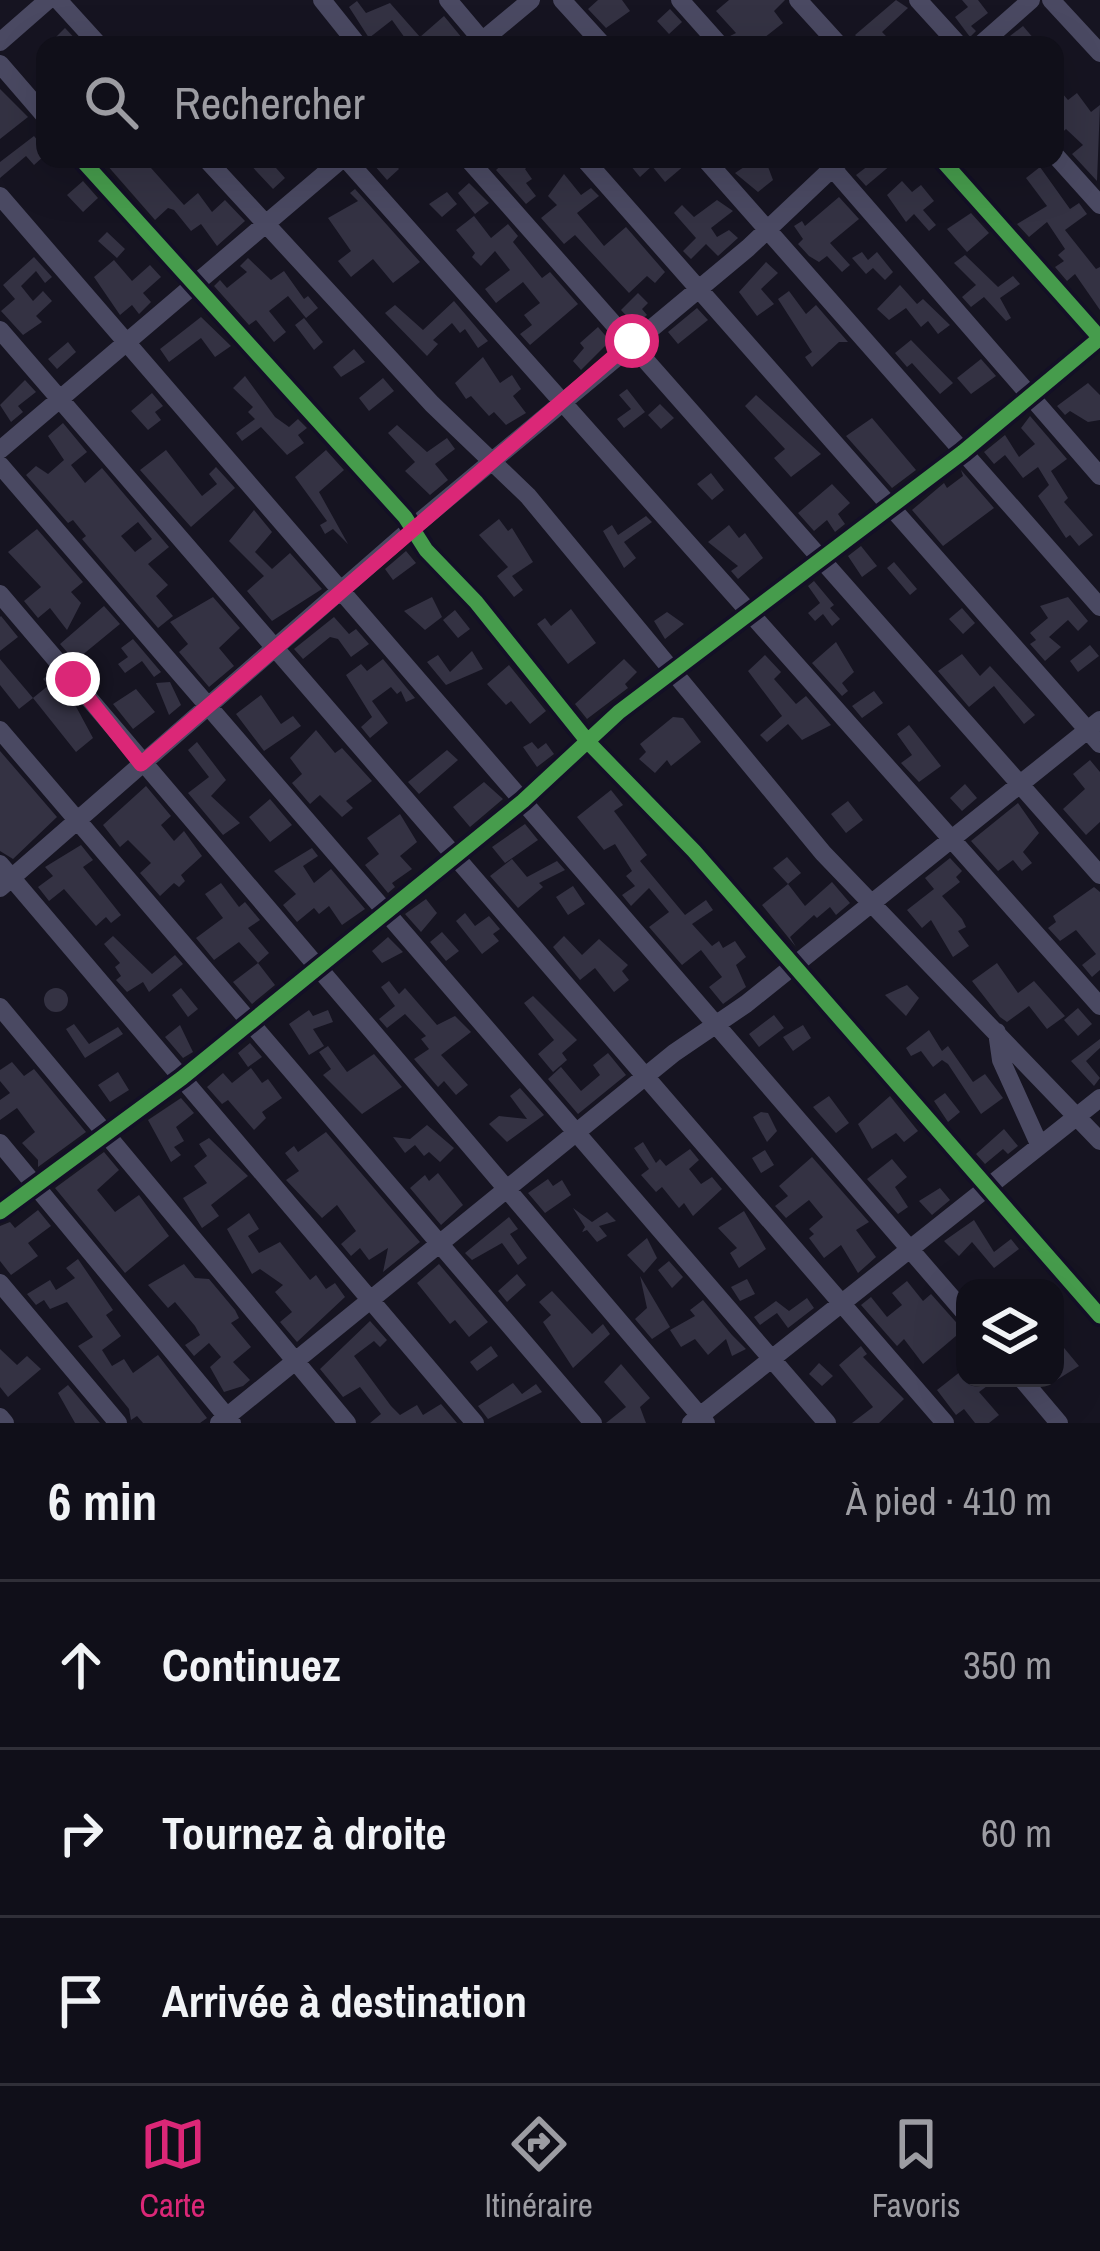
<!DOCTYPE html>
<html lang="fr">
<head>
<meta charset="utf-8">
<style>
  :root { --surface:#100f19; --page:#191822; --text:#f1f3f6; --muted:#9c9ca2; --line:#302f38; --accent:#db2777 }
  body { margin:0; font-family:"Archivo Narrow",sans-serif; background:var(--page); color:var(--text) }
  .controls { position:absolute; right:36px; bottom:36px; display:grid; overflow:hidden; border-radius:24px; box-shadow:0 12px 48px #0002 }
  .controls button { width:108px; height:108px; display:grid; place-items:center; padding:0; border:0; border-bottom:3px solid var(--line); background:var(--surface); color:var(--text); font:60px sans-serif }
  .stop { position:absolute; width:36px; height:36px; margin:-27px; border:9px solid #db2777; border-radius:50%; background:#fff }
  .stop.end { background:#db2777; border-color:#fff; box-shadow:0 3px 12px #0008 }
  .list { margin:0; padding:0; list-style:none }
  h2 { display:flex; justify-content:space-between; align-items:center; height:156px; margin:0; padding:0 48px; font-size:51px }
  h2 small { font-size:39px; font-weight:400; color:var(--muted) }
  .list li { display:grid; grid-template-columns:78px 1fr auto; gap:36px; align-items:center; box-sizing:border-box; height:168px; padding:0 48px; border-top:3px solid var(--line) }
  .list b { display:block; font-size:45px; white-space:nowrap }
  .list em { font-size:39px; font-style:normal; color:var(--muted) }
  .icon { flex:none; width:66px; height:66px; fill:none; stroke:currentColor; stroke-width:2; stroke-linecap:round; stroke-linejoin:round }
  .map { position:relative; flex:none; width:1100px; height:1423px; overflow:hidden }
  .search { position:absolute; background:var(--surface); box-shadow:0 12px 48px #0002; left:36px; right:36px; top:36px; height:132px; display:flex; align-items:center; gap:30px; box-sizing:border-box; padding:0 42px; border-radius:24px; color:var(--muted); font-size:45px }
  .sheet { height:660px; background:var(--surface) }
  nav { display:flex; justify-content:space-around; align-items:center; box-sizing:border-box; height:168px; border-top:3px solid var(--line); background:var(--surface); font-size:33px; color:var(--muted) }
  nav a { display:grid; justify-items:center; gap:6px }
  nav .on { color:var(--accent) }
  .map>svg:first-child { display:block }
  .building { fill:#343243; fill-rule:evenodd }
  .lines { fill:none; stroke-linecap:round; stroke-linejoin:round }
  .minor { stroke:#4a4962; stroke-width:18 }
  .cycleway-casing { stroke:#130f26; stroke-width:22 }
  .cycleway { stroke:#469c4c; stroke-width:15 }
  .route { stroke:#db2777; stroke-width:15 }
</style>
</head>
<body>
<div class="map">
<svg width="1100" height="1423" viewBox="0 0 1100 1423">
  <rect width="100%" height="100%" fill="#161421"/>
  <!-- building -->
  <path class="building" d="M598,0H622L630,11L606,28L588,9Z
    M729,0H785L774,11L783,23L755,45H737L730,36L736,33L716,11Z
    M896,0L908,8L882,32L895,45H865L855,35Z
    M962,0H978L988,13L971,26L976,31L970,37L955,17L968,7Z
    M357,1L366,13L390,3L420,37L444,16L462,38L454,45H410L392,20L369,38L349,7Z
    M670,9L682,22L669,34L657,21Z
    M1023,26L1035,40L1029,45H1018L1010,36Z
    M65,28L81,45H48Z
    M1055,85L1068,100L1077,93L1091,112L1100,105L1097,181L1072,154L1083,145L1066,129L1055,139Z
    M0,89L28,117L0,139Z
    M34,136L39,142L45,137V155L34,165L26,156L0,178V162Z
    M112,159H143L184,205L198,193L212,212L225,200L245,221L217,246L201,224L191,231L174,210L168,208L155,220L106,164Z
    M245,159H268L285,178L273,189Z
    M381,159H390L399,169L387,180L374,165Z
    M508,159H536L525,169L532,179L526,183L536,196L526,204L496,170Z
    M625,159H692L665,182L652,166L640,177Z
    M756,159L767,164L773,180L758,192L735,173Z
    M877,159H898L866,186L856,175Z
    M1040,167L1070,209L1079,203L1087,214L1065,230L1096,269L1100,267V310L1075,274L1067,281L1055,267L1064,261L1058,255L1065,249L1047,222L1029,237L1017,224L1047,206L1026,178Z
    M564,174L581,195L591,188L599,196L577,213L604,246L626,227L665,272L655,283L647,276L629,293L575,235L564,244L541,218L557,205L548,196Z
    M83,181L98,198L83,212L67,195Z
    M902,181L912,192L921,185L934,201L923,210L936,225L929,231L914,214L906,222L887,195Z
    M469,183L489,203L475,214L458,193Z
    M355,189L420,262L393,283L373,259L351,277L338,261L351,251L328,218L358,201L350,193Z
    M447,192L457,204L442,217L429,204Z
    M839,197L859,219L830,243L850,265L842,272L827,256L819,262L809,256L798,244L803,239L794,226L802,221L805,226Z
    M717,200L733,211L711,228L717,237L729,230L738,238L718,256L706,244L691,259L683,251L696,238L674,213L682,205L694,217Z
    M971,213L989,233L967,252L947,229Z
    M474,216L491,238L508,224L518,236L513,242L542,278L550,272L578,304L530,345L520,334L532,325L524,315L540,303L523,282L496,303L485,289L510,270L495,251L481,266L472,257L475,253L456,230Z
    M107,232L125,249L117,258L98,241Z
    M862,252L868,260L877,252L893,272L885,280L873,268L866,274L852,258Z
    M965,255L998,287L1013,276L1020,284L1000,298L1011,318L1006,321L984,297L971,307L962,297L976,285L954,263Z
    M34,257L52,277L45,283L36,271L21,286L33,301L43,291L52,301L36,316L42,322L23,335L1,311L15,299L3,285Z
    M248,258L271,280L284,271L304,299L308,296L318,308L306,318L288,296L269,311L286,332L274,342L256,320L249,325L214,286L220,280L227,288L247,272L240,266Z
    M114,260L132,281L150,265L161,277L143,293L151,302L139,314L132,305L120,315L94,277Z
    M766,262L778,273L761,289L774,304L757,316L739,292Z
    M900,285L917,304L923,299L950,325L938,334L928,321L921,327L906,308L889,320L877,309Z
    M789,291L806,314L816,305L848,342H839L812,367L805,357L812,352L778,299Z
    M638,293L648,303L642,309L647,315L635,325L621,310Z
    M454,301L488,341L478,348L465,329L460,333L452,323L433,340L438,344L427,356L385,313L395,305L423,330Z
    M697,308L708,320L678,344L668,332Z
    M201,317L231,346L215,357L201,338L169,362L160,349Z
    M304,318L323,342L314,350L295,325Z
    M598,327L610,341L581,370L573,361L584,348L580,343Z
    M911,340L953,383L940,394L912,363L907,367L895,353Z
    M68,342L76,352L57,369L48,359Z
    M354,349L365,362L341,377L333,367Z
    M483,357L500,383L512,375L521,389L513,396L526,413L506,425L494,412L489,416L471,396L466,399L455,383Z
    M981,359L996,376L971,394L957,378Z
    M245,376L275,417L289,427L298,419L307,428L298,435L304,443L287,455L261,427L242,441L236,433L255,419L248,412L253,407L233,388Z
    M383,378L394,391L369,411L359,398Z
    M25,380L36,392L18,406L23,412L11,422L0,405Z
    M1088,383L1100,395V420L1088,422L1070,411L1065,415L1057,406Z
    M627,389L645,412L624,428L617,419L631,409L619,395Z
    M152,393L163,406L155,412L161,420L148,430L131,411Z
    M756,395L821,454L791,477L774,458L785,449L745,406Z
    M660,404L674,418L661,429L648,415Z
    M1030,416L1067,459L1051,471L1068,498L1064,502L1093,535L1079,546L1070,535L1066,538L1038,496L1049,485L1038,467L1023,478L1005,455L994,464L984,452L1005,435L1019,457L1035,444L1021,428Z
    M872,418L916,470L892,488L846,436Z
    M63,423L87,452L71,465L85,483L102,468L169,547L148,564L168,585L156,596L173,616L158,628L82,539L86,536L73,520L68,523L26,475L36,466L48,474L64,460L48,436ZM138,522L152,539L135,552L121,536Z
    M397,425L427,452L447,438L455,449L435,464L448,480L430,495L405,471L415,462L388,433Z
    M166,450L202,496L217,484L209,474L216,467L235,488L191,527L140,470Z
    M326,450L344,470L319,492L348,544L333,529L325,534L320,525L327,521L295,477Z
    M961,470L994,508L943,546L912,510L944,483L947,488L963,476Z
    M711,473L724,490L712,500L697,484Z
    M832,484L850,503L838,514L845,524L835,532L827,520L814,531L798,513Z
    M254,510L272,532L255,552L272,569L290,553L322,589L272,621L247,591L264,576L229,541Z
    M646,516L652,522L624,542L636,558L624,568L603,531L612,525L618,535Z
    M499,519L508,531L512,528L533,562L512,576L523,590L514,597L497,576L508,567L479,535Z
    M729,525L739,538L745,533L763,558L738,579L731,571L738,566L708,542Z
    M37,529L83,582L71,592L81,603L67,630L50,608L38,618L24,601L41,587L8,552Z
    M861,546L877,566L862,577L848,556Z
    M406,551L416,563L393,580L385,569Z
    M894,562L917,589L910,595L887,568Z
    M814,581L834,605L830,608L840,619L832,626L823,614L815,621L808,613L820,603L808,586Z
    M213,597L240,628L219,648L234,666L209,687L179,652L188,644L170,622Z
    M432,597L442,617L425,630L404,611Z
    M1068,597L1088,621L1078,631L1068,620L1049,637L1061,647L1045,661L1030,644L1036,640L1030,633L1048,618L1040,606Z
    M104,606L120,624L75,661L60,644Z
    M962,608L975,623L963,634L949,619Z
    M571,609L596,643L568,664L537,624L545,618L551,626Z
    M455,610L470,629L458,638L443,620Z
    M667,612L684,624L665,639L654,621Z
    M1,616L18,637L0,651V617Z
    M334,617L349,634L356,629L369,644L351,657L338,639L330,637L303,659L294,649Z
    M133,639L161,672L154,677L142,661L125,673L118,664L128,657L121,648Z
    M836,642L854,672L842,683L848,691L842,696L812,663Z
    M1090,645L1099,656L1078,672L1070,661Z
    M472,651L483,669L446,685L427,662L438,655L450,672Z
    M962,654L980,676L990,666L1035,715L1024,724L994,686L969,707L938,671Z
    M765,655L781,672L774,679L796,704L806,696L831,725L802,740L788,724L767,742L760,735L782,716L748,671Z
    M0,659L33,698L49,685L43,679L50,673L73,701L93,738L76,752L33,698L19,709L0,685Z
    M383,659L415,698L406,702L401,691L397,694L391,687L372,701L388,723L370,738L361,727L372,717L346,675L361,664L367,671Z
    M624,659L637,672L625,684L628,688L587,719L575,704Z
    M509,665L546,711L530,724L511,701L506,705L487,684Z
    M170,682L181,705L169,715L156,683Z
    M136,689L155,712L133,729L113,704Z
    M874,691L883,703L862,718L852,706Z
    M261,695L281,724L293,716L301,726L264,751L236,714Z
    M673,717L683,718L701,742L671,766L667,760L655,773L639,759L646,752L640,744Z
    M909,725L941,766L919,782L901,763L912,755L897,734Z
    M316,730L335,753L342,748L372,781L346,801L353,808L342,817L320,795L310,804L292,783L302,774L290,758Z
    M197,742L226,780L211,796L240,823L223,835L188,793L209,777L188,750Z
    M532,742L538,749L546,743L554,754L537,767L523,747Z
    M447,750L458,760L419,794L408,782Z
    M0,751L57,817L13,859L0,851Z
    M1090,760L1100,772V822L1086,835L1063,809L1085,789L1073,774Z
    M484,782L503,799L470,827L453,807Z
    M965,784L977,798L962,811L950,798Z
    M146,786L171,816L161,825L174,841L184,831L202,856L181,875L185,881L179,887L174,883L160,896L140,873L151,863L128,840L120,847L103,825Z
    M611,790L623,805L614,811L647,855L640,861L685,915L706,900L713,910L692,924L712,946L719,941L723,948L735,941L746,957L736,965L746,987L723,1004L709,987L722,977L701,950L682,965L649,927L669,912L649,888L631,906L622,895L635,886L626,876L632,871L615,844L604,850L577,817Z
    M270,799L292,825L270,842L249,817Z
    M848,801L863,820L846,833L831,814Z
    M1018,803L1039,833L1023,852L1032,863L1022,871L1013,860L998,871L971,841Z
    M400,814L417,842L400,856L412,869L392,883L395,887L388,893L365,865L379,854L367,838Z
    M525,824L538,840L505,863L492,847Z
    M81,845L93,860L83,867L121,915L111,923L106,917L96,926L64,889L49,901L38,887L53,876L45,867Z
    M312,848L318,856L303,866L314,883L331,869L365,909L342,925L329,906L319,914L314,908L297,922L283,905L296,894L274,871Z
    M787,857L801,873L788,884L773,868Z
    M950,858L962,871L956,877L960,882L942,896L962,919L966,927L958,931L969,946L953,957L931,920L922,928L907,910L934,889L925,878Z
    M512,859L527,877L557,861L565,870L539,883L543,887L518,908L490,876Z
    M832,882L850,903L836,915L830,907L817,918L814,915L790,937L796,947L762,905L788,884L805,906Z
    M221,883L239,907L245,902L260,920L248,928L269,953L258,963L239,942L214,960L196,938L223,918L205,894Z
    M573,886L585,904L568,915L556,897Z
    M1094,887L1100,892V970L1092,977L1082,965L1096,954L1076,930L1060,941L1048,928L1056,922L1053,916Z
    M426,899L437,913L421,932L405,914Z
    M465,913L475,926L489,916L500,929L493,934L499,941L482,954L456,921Z
    M442,932L459,951L446,961L430,942Z
    M113,936L152,974L175,955L183,964L149,992L143,982L127,992L116,980L121,976L115,967L120,963L104,944Z
    M564,936L582,955L599,939L628,965L622,971L629,980L614,992L595,968L580,980L553,947Z
    M388,937L403,952L382,963L372,951Z
    M258,963L275,985L252,1004L233,982Z
    M997,963L1018,993L1034,981L1065,1016L1047,1029L1029,1006L1007,1022L1000,1017L972,981Z
    M389,981L399,994L405,988L437,1025L455,1016L471,1032L441,1055L468,1085L456,1095L444,1081L438,1087L414,1059L429,1049L421,1039L426,1036L405,1014L387,1028L379,1019L395,1006L381,987Z
    M907,985L919,998L906,1016L885,995Z
    M181,988L198,1009L188,1017L172,995Z
    M44 1000a12 12 0 1 1 24 0a12 12 0 1 1-24 0Z
    M533,996L577,1040L562,1053L567,1060L553,1072L538,1054L554,1040L524,1003Z
    M1078,1008L1092,1024L1078,1036L1064,1020Z
    M309,1010L313,1016L328,1010L333,1022L313,1029L324,1046L309,1055L289,1024Z
    M774,1015L784,1028L759,1047L749,1034Z
    M74,1024L89,1044L118,1027L123,1034L85,1058L66,1029Z
    M180,1025L193,1052L183,1058L165,1037Z
    M803,1025L811,1038L793,1051L783,1037Z
    M929,1030L942,1051L948,1046L973,1082L985,1074L1003,1098L981,1114L948,1064L942,1060L933,1067L921,1051L911,1056L906,1048Z
    M1100,1039V1048L1086,1061L1100,1078L1094,1086L1071,1061Z
    M250,1043L262,1057L248,1067L238,1053Z
    M328,1046L347,1072L374,1054L402,1087L362,1114L323,1075L331,1069L319,1052Z
    M608,1053L626,1075L578,1114L548,1079L561,1067L581,1091L600,1075L593,1065Z
    M12,1062L24,1076L34,1069L86,1132L38,1167V1160L22,1143L35,1132L17,1108L0,1120V1100L10,1093L0,1081V1070Z
    M251,1068L262,1083L268,1079L282,1098L262,1112L266,1118L254,1130L228,1100L222,1104L207,1087L223,1073L232,1083Z
    M118,1072L129,1090L110,1102L98,1085Z
    M520,1088L544,1115L507,1142L489,1124L499,1116L527,1119L510,1096Z
    M945,1093L960,1112L948,1122L934,1101Z
    M829,1096L849,1123L836,1133L813,1107Z
    M890,1096L918,1131L904,1142L896,1133L872,1149L858,1124Z
    M181,1098L194,1113L176,1127L184,1141L174,1147L181,1155L171,1162L148,1120Z
    M761,1112L768,1113L777,1131L767,1142L753,1117Z
    M427,1125L454,1148L440,1162L429,1152L424,1156L415,1145L405,1153L393,1137L410,1139Z
    M1004,1129L1018,1146L1008,1154L1003,1149L985,1164L976,1154Z
    M326,1132L420,1242L383,1272L388,1248L369,1260L360,1248L351,1256L341,1244L356,1231L337,1205L322,1218L286,1180L299,1171L285,1153L294,1146L298,1152Z
    M209,1138L248,1176L211,1205L219,1216L202,1228L183,1198L207,1183L194,1166L207,1156L199,1144Z
    M643,1142L656,1163L660,1159L666,1166L690,1149L699,1160L689,1169L701,1184L712,1177L722,1189L693,1216L684,1203L679,1208L662,1187L656,1192L641,1175L649,1169L634,1148Z
    M765,1150L774,1165L761,1173L752,1158Z
    M104,1152L119,1170L97,1190L115,1212L139,1195L169,1236L125,1273L55,1188Z
    M812,1157L869,1222L856,1230L876,1257L858,1273L841,1245L824,1258L809,1238L814,1234L809,1229L823,1217L809,1200L786,1218L775,1206L788,1196L779,1186Z
    M892,1159L907,1177L895,1187L908,1207L898,1214L867,1179Z
    M438,1173L463,1205L441,1225L410,1188L425,1175L429,1181Z
    M548,1179L553,1186L562,1180L571,1195L545,1213L528,1193Z
    M940,1188L950,1200L932,1215L919,1201Z
    M573,1208L592,1222L607,1212L616,1221L599,1226L607,1236L597,1242L587,1230L582,1232L585,1227Z
    M38,1210L51,1226L28,1243L38,1256L11,1275L0,1261V1226L10,1222L15,1228Z
    M744,1211L766,1249L739,1268L730,1253L737,1248L718,1228Z
    M249,1213L259,1229L248,1236L259,1253L280,1242L310,1280L316,1275L326,1289L335,1283L345,1297L297,1342L280,1322L292,1312L275,1292L283,1285L260,1269L252,1274L227,1229Z
    M509,1217L518,1229L510,1234L527,1258L518,1265L502,1243L472,1260L465,1253Z
    M974,1220L994,1252L1011,1239L1019,1249L994,1268L972,1242L959,1256L944,1241Z
    M647,1238L657,1258L644,1273L627,1255Z
    M78,1259L113,1310L106,1315L121,1336L102,1350L112,1366L124,1359L133,1373L158,1355L207,1418L200,1423H143L137,1416L131,1420L129,1409L78,1346L93,1337L67,1302L50,1309L44,1300L36,1305L27,1294L50,1280L56,1290L75,1278L66,1268Z
    M669,1261L683,1277L672,1288L658,1270Z
    M184,1264L195,1278L209,1279L235,1310L239,1318L231,1323L251,1347L233,1362L250,1380L243,1386L224,1392L210,1367L221,1357L209,1343L194,1356L185,1345L200,1335L195,1326L175,1302L168,1308L148,1285Z
    M439,1264L488,1322L469,1337L455,1320L450,1324L417,1283Z
    M517,1274L526,1285L507,1302L498,1291Z
    M640,1276L670,1327L652,1339L635,1319L647,1308Z
    M747,1279L755,1294L740,1301L731,1287Z
    M907,1281L923,1301L931,1294L963,1330L923,1364L904,1339L897,1346L861,1305L871,1297L887,1317L902,1305L892,1293Z
    M552,1291L592,1334L603,1324L610,1334L573,1368L543,1322L551,1315L539,1302Z
    M807,1298L814,1308L788,1328L777,1313L760,1325L754,1317L776,1301L789,1311Z
    M703,1300L732,1335L746,1349L732,1356L726,1339L708,1355L695,1339L681,1347L670,1330L695,1316L690,1310Z
    M370,1321L387,1340L380,1347L374,1341L354,1356L391,1406L400,1415L417,1405L423,1415L441,1404L457,1423H370L381,1414L360,1387L343,1397L320,1369Z
    M1055,1337L1079,1366L1055,1381Z
    M491,1346L498,1356L477,1371L470,1362Z
    M861,1346L867,1354L863,1357L904,1399L879,1423H852L873,1407L839,1365Z
    M0,1349L17,1365L27,1356L41,1369L8,1397L0,1387Z
    M819,1363L833,1376L822,1386L809,1374Z
    M621,1364L650,1398L640,1407L646,1423H606L626,1407L604,1382Z
    M965,1368V1378H998L979,1392L999,1415L989,1423H975L964,1409L956,1415L937,1390Z
    M513,1383L522,1394L536,1384L542,1392L488,1419L478,1406Z
    M68,1385L100,1423H75L58,1393Z"/>
  <g class="lines">
    <!-- minor -->
    <path class="minor" d="M58,0L99,45
      M322,0L358,45
      M448,0L486,45
      M562,0L603,45
      M680,0L720,45
      M798,0L839,45
      M918,0L959,45
      M1051,0L1100,53
      M0,42L48,0
      M477,45L531,0
      M980,45L1031,0
      M0,64L45,116
      M1055,155L1100,205
      M81,159L405,517L426,550L476,602L589,743L694,851L1100,1316
      M206,159L432,404L528,496L823,853L1100,1141
      M346,159L1100,1006
      M468,159L1100,875
      M584,159L1100,744
      M705,159L1100,607
      M827,162L1100,476
      M0,196L965,1313
      M0,330L945,1423
      M0,450L342,159
      M0,465L827,1423
      M0,594L706,1423
      M0,730L593,1423
      M0,864L475,1423
      M0,888L412,528L748,248L842,159
      M0,1007L347,1423
      M997,1032L1001,1060L1039,1144
      M0,1143L232,1423
      M0,1212L182,1078L523,801L619,712L963,452L1100,338L941,159
      M0,1283L118,1423
      M1021,1378L1059,1423
      M0,1417L5,1423
      M219,1423L674,1053L746,1004L1100,720
      M691,1423L1100,1098"/>
    <!-- cycleway casing -->
    <g class="cycleway-casing">
      <path id="cycleway" d="M81,159L405,517L426,550L476,602L589,743L694,851L1100,1316
        M0,1212L182,1078L523,801L619,712L963,452L1100,338L941,159"/>
    </g>
    <!-- cycleway -->
    <use href="#cycleway" class="cycleway"/>
  </g>
  <g class="lines">
    <!-- route -->
    <path class="route" d="M73,679L141,764L632,341"/>
  </g>
</svg>
<div class="controls">
<button><svg class="icon" aria-label="layers" viewBox="0 0 24 24"><path d="M12 4l9 5-9 5-9-5zM3 14l9 5 9-5"/></svg></button>
</div>
<div class="stop" style="left:632px;top:341px"></div>
<div class="stop end" style="left:73px;top:679px"></div>
<div class="search"><svg class="icon" aria-label="search" viewBox="0 0 24 24"><circle cx="10" cy="10" r="6"/><path d="M15 15l6 6"/></svg>Rechercher</div>
</div>
<section class="sheet">
<h2>6 min<small>À pied · 410 m</small></h2>
<ul class="list">
<li><svg class="icon" aria-label="ahead" viewBox="0 0 24 24"><path d="M12 20V5M6 11l6-6 6 6"/></svg><div><b>Continuez</b></div><em>350 m</em></li>
<li><svg class="icon" aria-label="right" viewBox="0 0 24 24"><path d="M7 20v-9h11M14 6l5 5-5 5"/></svg><div><b>Tournez à droite</b></div><em>60 m</em></li>
<li><svg class="icon" aria-label="arrive" viewBox="0 0 24 24"><path d="M6 21V4h12l-3 4 3 4H6"/></svg><div><b>Arrivée à destination</b></div></li>
</ul>
</section>
<nav>
<a class="on"><svg class="icon" aria-label="map" viewBox="0 0 24 24"><path d="M3 6l6-2 6 2 6-2v14l-6 2-6-2-6 2zM9 4v14M15 6v14"/></svg>Carte</a>
<a><svg class="icon" aria-label="directions" viewBox="0 0 24 24"><path d="M12 3l9 9-9 9-9-9zM9 14v-3h6M13 9l2 2-2 2"/></svg>Itinéraire</a>
<a><svg class="icon" aria-label="saved" viewBox="0 0 24 24"><path d="M7 4h10v16l-5-4-5 4z"/></svg>Favoris</a>
</nav>
</body>
</html>
